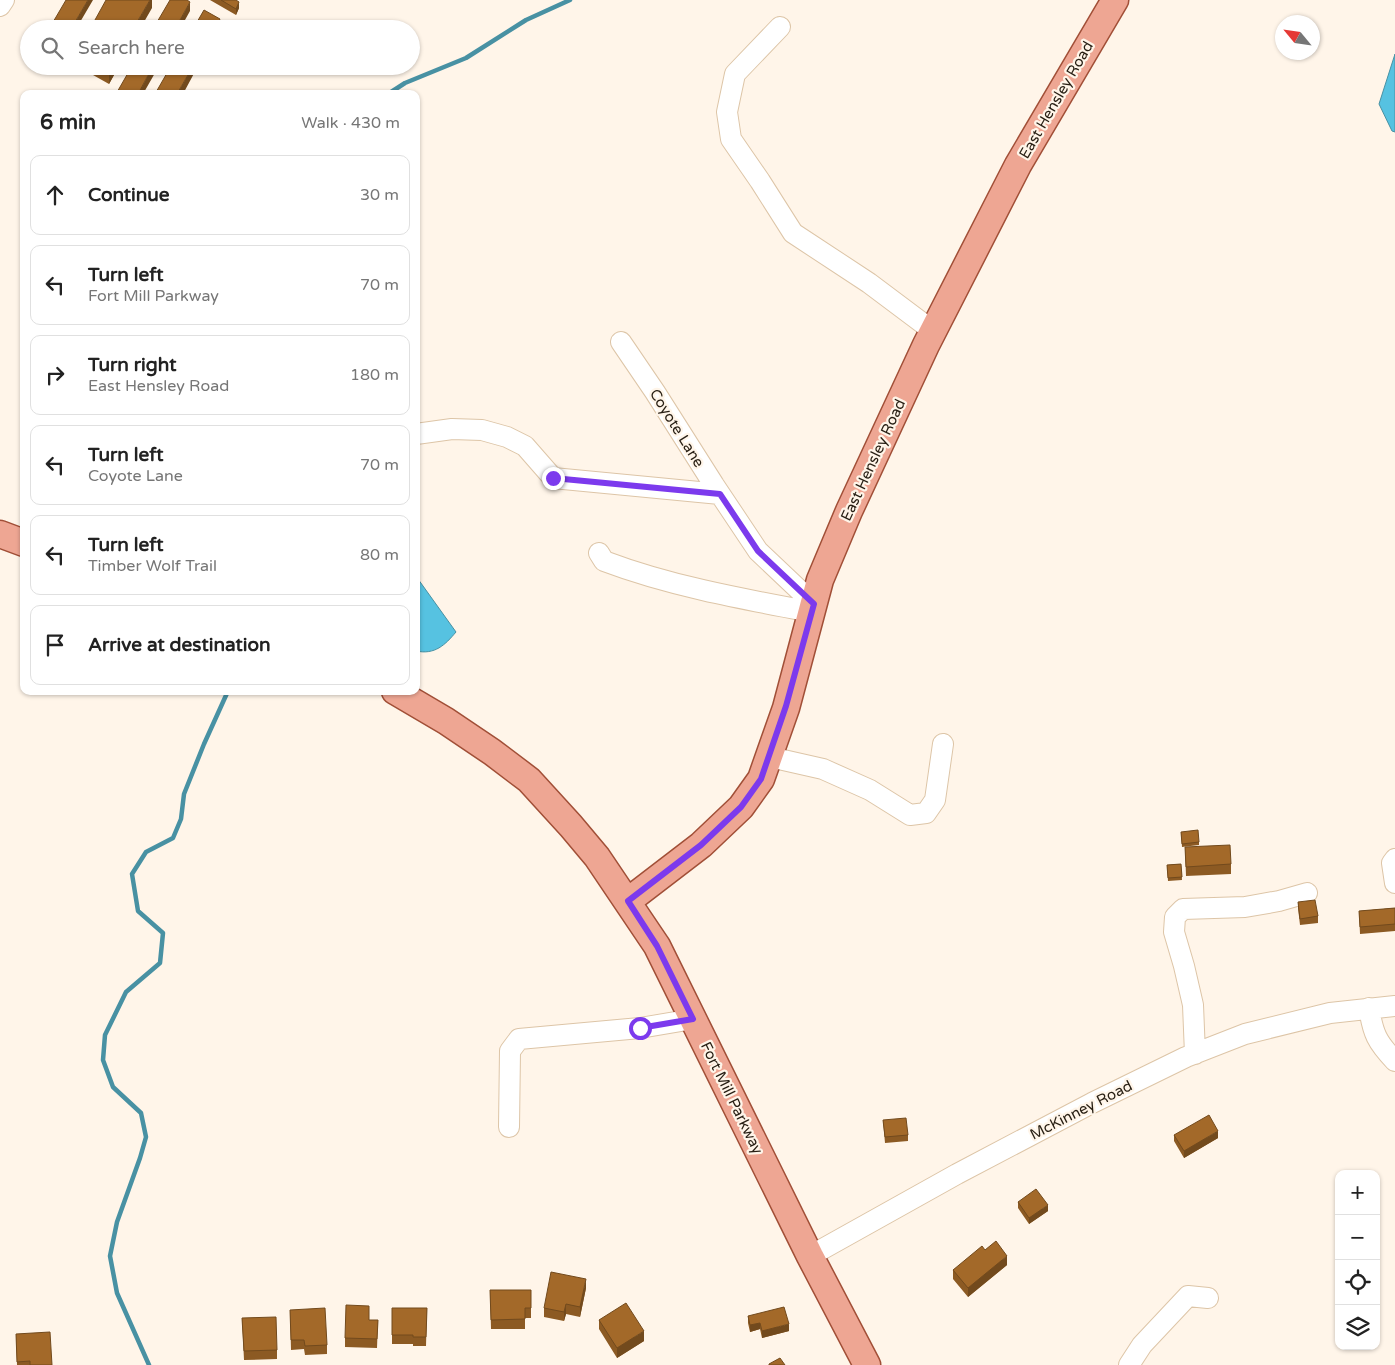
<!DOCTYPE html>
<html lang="en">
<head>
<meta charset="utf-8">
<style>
  :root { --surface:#fff; --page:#f6f6f6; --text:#222; --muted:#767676; --line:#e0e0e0 }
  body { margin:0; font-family:"Varela Round",sans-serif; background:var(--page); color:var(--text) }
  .controls { position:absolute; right:15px; bottom:15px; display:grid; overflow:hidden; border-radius:10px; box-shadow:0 1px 4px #0004 }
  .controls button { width:45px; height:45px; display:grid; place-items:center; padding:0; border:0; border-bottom:1px solid var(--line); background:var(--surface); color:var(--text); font:25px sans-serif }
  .compass { position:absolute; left:1275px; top:15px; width:45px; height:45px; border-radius:50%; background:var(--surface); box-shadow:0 1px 4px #0004; rotate:299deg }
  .stop { position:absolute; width:15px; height:15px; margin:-11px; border:4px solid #7c3aed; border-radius:50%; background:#fff }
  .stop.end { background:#7c3aed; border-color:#fff; box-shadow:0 1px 5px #0008 }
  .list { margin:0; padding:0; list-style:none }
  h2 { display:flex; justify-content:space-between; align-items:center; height:65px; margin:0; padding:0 20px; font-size:21px }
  h2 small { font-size:16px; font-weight:400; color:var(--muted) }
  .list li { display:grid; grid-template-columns:32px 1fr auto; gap:15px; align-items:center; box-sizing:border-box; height:80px; margin:0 10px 10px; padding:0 10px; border:1px solid var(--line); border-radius:10px }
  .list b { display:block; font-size:19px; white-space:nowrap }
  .list p { margin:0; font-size:16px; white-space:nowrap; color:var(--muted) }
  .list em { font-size:16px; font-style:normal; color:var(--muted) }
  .icon { flex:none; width:28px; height:28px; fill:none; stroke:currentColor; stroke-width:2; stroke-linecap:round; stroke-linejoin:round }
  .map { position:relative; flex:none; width:1395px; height:1365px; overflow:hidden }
  .search { position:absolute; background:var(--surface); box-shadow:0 1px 4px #0004; left:20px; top:20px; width:400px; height:55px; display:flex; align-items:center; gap:12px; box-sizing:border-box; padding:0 18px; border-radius:28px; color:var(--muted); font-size:19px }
  .panel { position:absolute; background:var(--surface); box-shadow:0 1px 4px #0004; left:20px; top:90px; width:400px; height:605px; border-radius:10px }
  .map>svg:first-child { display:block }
  .water { fill:#56c2e1; stroke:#4891a3 }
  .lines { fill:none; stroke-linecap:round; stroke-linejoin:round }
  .stream { stroke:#4891a3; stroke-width:4.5 }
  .minor-casing { stroke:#ddc5a7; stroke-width:22 }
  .major-casing { stroke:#a14f37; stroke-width:29 }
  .minor { stroke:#fff; stroke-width:20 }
  .major { stroke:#eea693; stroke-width:26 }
  .wall { fill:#8c5a23 }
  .shaded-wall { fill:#724a1d }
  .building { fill:#a36929; stroke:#724a1d }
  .route { stroke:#7c3aed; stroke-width:6 }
  .labels { text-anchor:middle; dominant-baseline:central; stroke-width:4.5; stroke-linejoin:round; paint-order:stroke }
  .street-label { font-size:15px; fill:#271e13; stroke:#fff5e9 }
</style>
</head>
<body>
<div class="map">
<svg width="1395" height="1365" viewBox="0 0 1395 1365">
  <rect width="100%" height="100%" fill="#fff5e9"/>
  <!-- water -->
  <path class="water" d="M1395,54V132L1392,131L1379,104Z
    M418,579L456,632C445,645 435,655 416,651V580Z"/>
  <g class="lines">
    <!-- stream -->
    <path class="stream" d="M388,94L405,83L466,58L526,20L570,0
      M149,1365L117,1293L110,1256L117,1222L140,1158L146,1137L141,1113L113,1087L103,1060L105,1035L126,992L160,963L163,933L138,911L132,874L146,852L173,838L181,819L184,794L204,744L228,691"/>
    <!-- minor casing -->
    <g class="minor-casing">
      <path id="minor" d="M0,6L4,0
        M780,27L735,74L727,112L731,139L760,181L793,233L869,283L933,331
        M621,342L655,392L714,485L758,551L814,604
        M416,434L452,429L482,430L507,437L525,446L553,478L720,494
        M599,553L604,561C670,586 742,599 812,612
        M770,757L823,769L870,790L910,815L926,813L935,800L943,744
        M1395,859L1392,863L1395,883
        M1369,1008C1373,1034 1377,1042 1395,1061
        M1195,1054L1193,1005L1184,966L1174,932L1175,917L1183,909L1245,907L1279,901L1307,893
        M509,1127L510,1051L519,1039L640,1028L693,1019
        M810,1256L957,1174L1092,1103L1186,1057L1245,1034L1330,1013L1395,1006
        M1129,1365L1142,1345L1188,1296L1208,1298"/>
    </g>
    <!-- major casing -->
    <g class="major-casing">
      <path id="major" d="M0,534L24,543
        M395,691L446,721L492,752L529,780L571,826L597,857L657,946L810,1256L867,1365
        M628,901L701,845L741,807L761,779L786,708L820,580L849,511L926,345L1018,165L1115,0"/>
    </g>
    <!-- minor -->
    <use href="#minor" class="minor"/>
    <!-- major -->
    <use href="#major" class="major"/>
  </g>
  <!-- wall -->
  <path class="wall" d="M210,0H236L239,8L236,15Z
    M45,66H54L51,70Z
    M77,66H119L109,84Z
    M1181,832L1199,842V845L1182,847Z
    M1185,847L1231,864V874L1186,876Z
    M1181,864L1182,880L1168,881L1167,865Z
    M1298,902L1318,916V923L1300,925L1298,908Z
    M1395,908V931L1360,934L1359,911Z
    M883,1120L908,1135V1141L885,1143Z
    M1174,1135L1218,1138L1184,1158L1174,1141Z
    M1018,1202L1048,1211L1029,1224L1018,1208Z
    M985,1250L1007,1265L968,1297L953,1279V1270Z
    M586,1288L580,1317L566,1314L564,1321L544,1317V1308Z
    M490,1290H531V1318H525V1329H491Z
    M392,1308H427L426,1346H413V1344H392Z
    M290,1310L327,1345V1354L305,1355L304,1349L291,1350Z
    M748,1316L789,1331L762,1338L760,1329L750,1332L748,1323Z
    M242,1318L277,1350V1359L244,1360Z
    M369,1320H378L377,1348L345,1347V1338Z
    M599,1320L644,1341L617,1358L599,1329Z
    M16,1334L52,1365H17Z"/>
  <!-- shaded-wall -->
  <path class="shaded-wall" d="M88,0H93L76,29H71Z
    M150,0H152V8L140,29H133Z
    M190,2V11L180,29H175Z
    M239,2V8L236,15V9Z
    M220,19V29H215Z
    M112,66H119L109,84V72Z
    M153,66H159L143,94H138Z
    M193,66H198L183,94H177Z
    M1218,1131V1138L1184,1158V1151Z
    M1048,1205V1211L1029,1224V1218Z
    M1007,1256V1265L968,1297V1288Z
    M586,1279V1288L580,1317V1307Z
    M566,1304V1314L564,1321V1312Z
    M760,1323V1329L750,1332V1325Z
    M789,1324V1331L762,1338V1331Z
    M644,1331V1341L617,1358V1348Z"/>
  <!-- building -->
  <path class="building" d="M66,0H88L71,29H49Z
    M106,0H150L133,29H90Z
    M170,0H187L190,2L175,29H153Z
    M221,0H236L239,2L236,9Z
    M204,10L220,19L215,29H193Z
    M99,66H112L109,72Z
    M132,66H153L138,94H116Z
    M171,66H193L177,94H155Z
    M1198,830L1199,842L1182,844L1181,832Z
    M1230,845L1231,864L1186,867L1185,847Z
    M1181,864L1182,877L1168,878L1167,865Z
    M1315,900L1318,916L1300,919L1298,902Z
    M1395,908V924L1360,927L1359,911Z
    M1209,1115L1218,1131L1184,1151L1174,1135Z
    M906,1118L908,1135L885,1137L883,1120Z
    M1036,1189L1048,1205L1029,1218L1018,1202Z
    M996,1241L1007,1256L968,1288L953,1270L982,1246L985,1250Z
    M551,1272L586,1279L580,1307L566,1304L564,1312L544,1308Z
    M490,1290H531V1308H525V1319L491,1320Z
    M626,1303L644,1331L617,1348L599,1320Z
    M346,1305L369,1306V1320H378L377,1339L345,1338Z
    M784,1307L789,1324L762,1331L760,1323L750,1325L748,1316Z
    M325,1308L327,1345L305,1346L304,1340H291L290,1310Z
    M392,1308H427L426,1337H413V1335H392Z
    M276,1317L277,1350L244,1351L242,1318Z
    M50,1332L52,1365H30V1361L17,1362L16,1334Z
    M780,1358L785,1365H769V1364Z"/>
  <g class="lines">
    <!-- route -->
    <path class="route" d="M553,478L720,494L758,551L814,604L786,706L761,779L741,807L701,845L628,901L657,946L693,1019L640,1028"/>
  </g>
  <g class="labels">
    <!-- street labels -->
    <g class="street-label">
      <text transform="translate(1056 100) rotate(-60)">East Hensley Road</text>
      <text transform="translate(677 428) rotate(58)">Coyote Lane</text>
      <text transform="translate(873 460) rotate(-65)">East Hensley Road</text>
      <text transform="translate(732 1098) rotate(64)">Fort Mill Parkway</text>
      <text transform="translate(1081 1110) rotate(-27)">McKinney Road</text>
    </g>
  </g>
</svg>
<div class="controls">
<button>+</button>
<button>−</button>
<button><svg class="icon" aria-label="locate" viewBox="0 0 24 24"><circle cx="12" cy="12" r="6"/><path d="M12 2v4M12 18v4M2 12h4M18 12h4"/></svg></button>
<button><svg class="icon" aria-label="layers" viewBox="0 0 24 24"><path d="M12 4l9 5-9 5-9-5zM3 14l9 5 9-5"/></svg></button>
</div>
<svg class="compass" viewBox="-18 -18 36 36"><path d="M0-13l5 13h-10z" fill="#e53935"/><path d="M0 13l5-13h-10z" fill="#767676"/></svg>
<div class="stop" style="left:640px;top:1028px"></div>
<div class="stop end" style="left:553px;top:478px"></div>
<div class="search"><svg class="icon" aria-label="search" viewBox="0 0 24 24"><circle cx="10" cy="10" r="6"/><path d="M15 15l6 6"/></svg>Search here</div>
<section class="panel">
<h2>6 min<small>Walk · 430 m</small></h2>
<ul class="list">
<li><svg class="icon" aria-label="ahead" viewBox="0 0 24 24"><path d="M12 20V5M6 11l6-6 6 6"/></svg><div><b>Continue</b></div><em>30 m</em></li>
<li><svg class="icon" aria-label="left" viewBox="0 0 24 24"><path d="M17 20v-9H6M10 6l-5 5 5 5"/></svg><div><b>Turn left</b><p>Fort Mill Parkway</p></div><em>70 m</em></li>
<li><svg class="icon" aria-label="right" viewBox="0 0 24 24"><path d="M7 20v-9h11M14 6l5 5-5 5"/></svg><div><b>Turn right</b><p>East Hensley Road</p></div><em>180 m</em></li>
<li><svg class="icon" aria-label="left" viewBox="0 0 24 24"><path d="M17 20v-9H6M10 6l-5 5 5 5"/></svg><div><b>Turn left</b><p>Coyote Lane</p></div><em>70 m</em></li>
<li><svg class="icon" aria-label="left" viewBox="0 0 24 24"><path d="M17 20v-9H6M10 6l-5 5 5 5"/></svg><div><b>Turn left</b><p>Timber Wolf Trail</p></div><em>80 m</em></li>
<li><svg class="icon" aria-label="arrive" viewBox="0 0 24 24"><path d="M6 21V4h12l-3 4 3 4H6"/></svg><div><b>Arrive at destination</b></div></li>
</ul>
</section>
</div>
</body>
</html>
